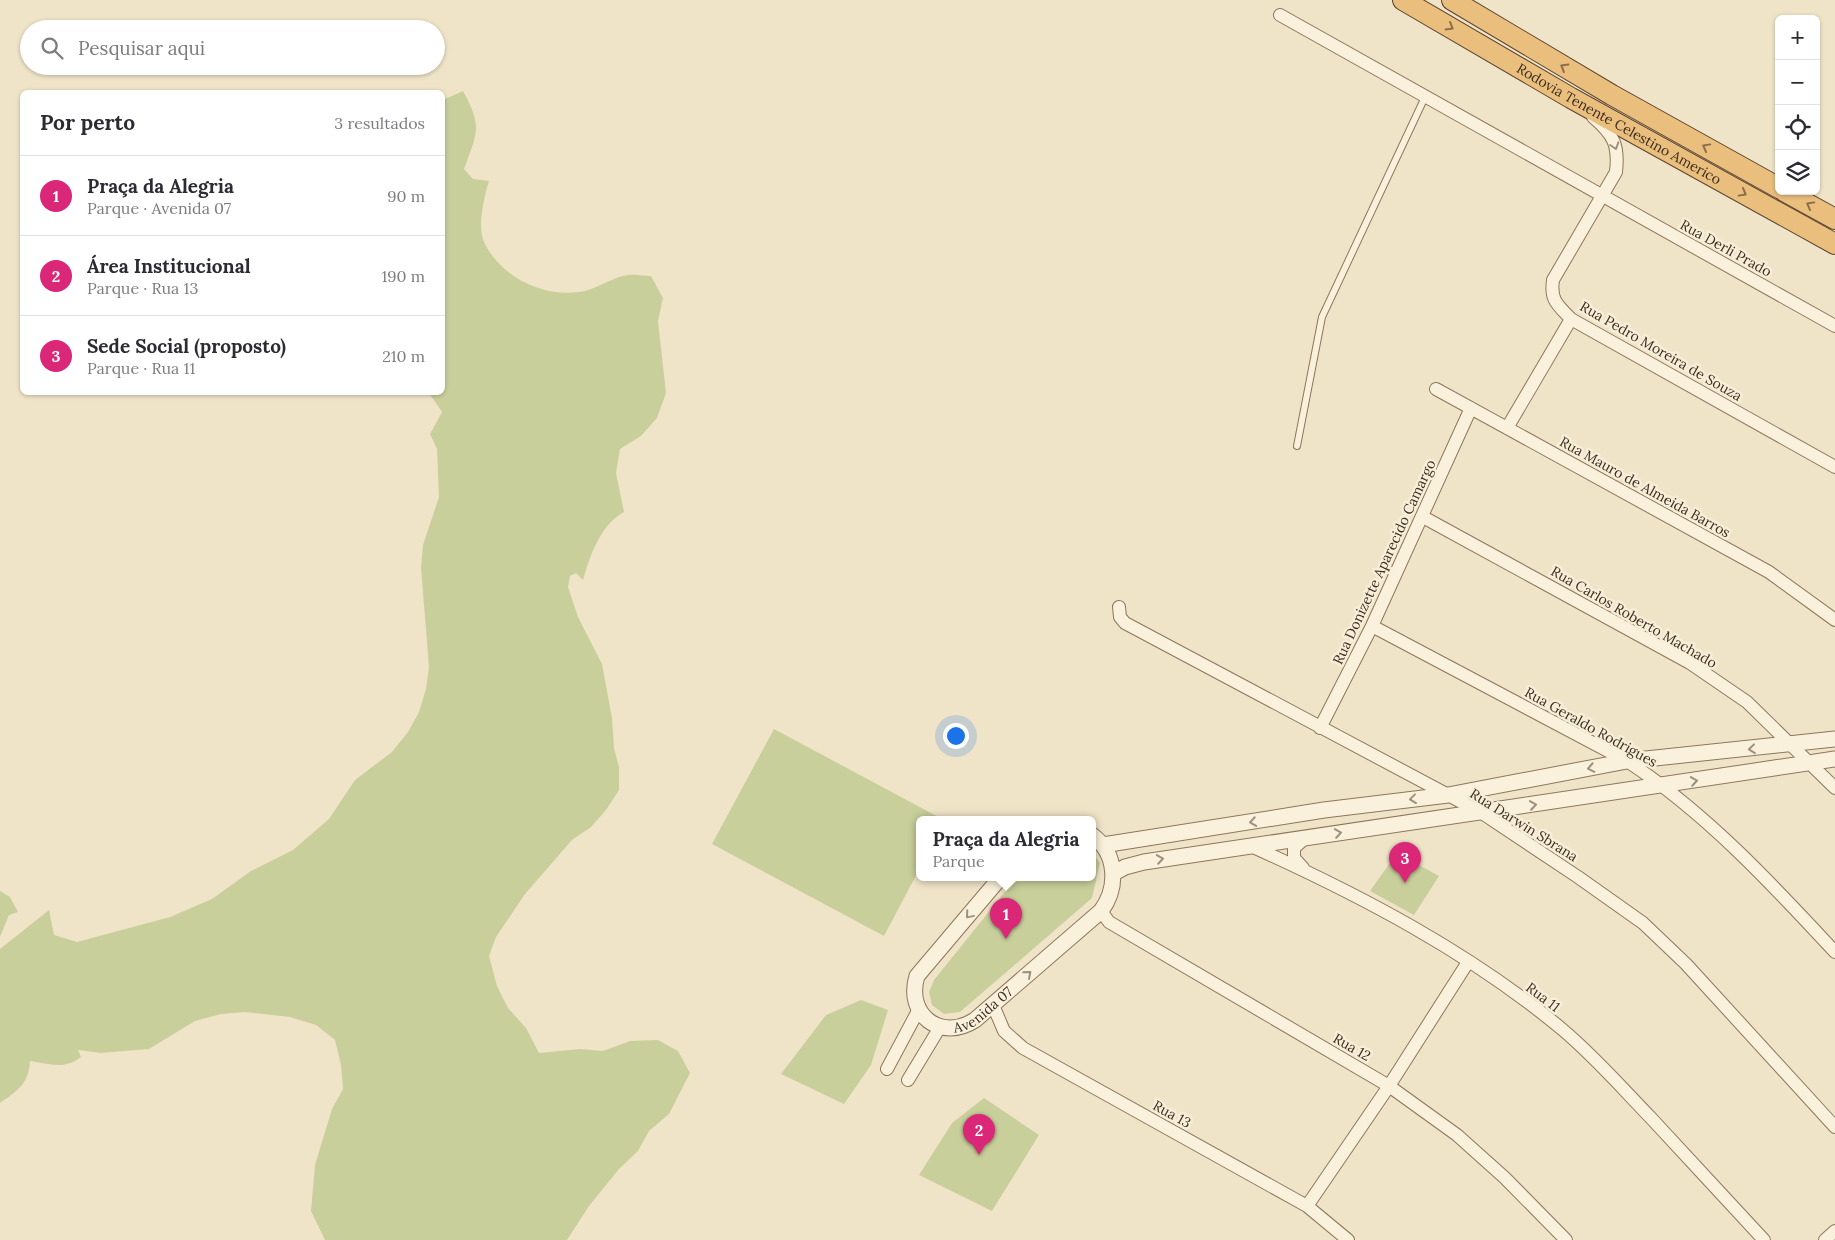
<!DOCTYPE html>
<html lang="pt">
<head>
<meta charset="utf-8">
<style>
  :root { --surface:#fff; --page:#f7f7f7; --text:#2b2b33; --muted:#7c7c81; --line:#e1e1e2; --accent:#db2777 }
  body { margin:0; font-family:Lora,serif; background:var(--page); color:var(--text) }
  .controls { position:absolute; right:15px; top:15px; display:grid; overflow:hidden; border-radius:8px; box-shadow:0 1px 4px #0004 }
  .controls button { width:45px; height:45px; display:grid; place-items:center; padding:0; border:0; border-bottom:1px solid var(--line); background:var(--surface); color:var(--text); font:25px sans-serif }
  .you { position:absolute; left:955px; top:735px; width:18px; height:18px; margin:-12px; border:4px solid #fff; border-radius:50%; background:#1a73e8; box-shadow:0 0 0 8px #1a73e833 }
  .badge { display:grid; place-items:center; width:32px; height:32px; border-radius:50%; background:var(--accent); color:#fff; font-size:16px; font-weight:700 }
  .pin { position:absolute; translate:-50% -41px; filter:drop-shadow(0 1px 2px #0008) }
  .pin::after { content:''; position:absolute; top:26px; width:18px; height:15px; background:inherit; clip-path:polygon(0 0,100% 0,50% 100%) }
  .popup { position:absolute; left:916px; top:816px; width:180px; height:65px; box-sizing:border-box; display:grid; place-content:center; border-radius:8px; background:var(--surface); filter:drop-shadow(0 1px 4px #0005); font-size:16px; white-space:nowrap; color:var(--muted) }
  .popup b { font-size:19px; color:var(--text) }
  .popup::after { content:''; position:absolute; left:50%; top:100%; margin-left:-10px; border:10px solid transparent; border-top-color:var(--surface) }
  .list { margin:0; padding:0; list-style:none }
  h2 { display:flex; justify-content:space-between; align-items:center; height:65px; margin:0; padding:0 20px; font-size:21px }
  h2 small { font-size:16px; font-weight:400; color:var(--muted) }
  .list li { display:grid; grid-template-columns:32px 1fr auto; gap:15px; align-items:center; box-sizing:border-box; height:80px; padding:0 20px; border-top:1px solid var(--line) }
  .list b { display:block; font-size:19px; white-space:nowrap }
  .list p { margin:0; font-size:16px; white-space:nowrap; color:var(--muted) }
  .list em { font-size:16px; font-style:normal; color:var(--muted) }
  .icon { flex:none; width:28px; height:28px; fill:none; stroke:currentColor; stroke-width:2; stroke-linecap:round; stroke-linejoin:round }
  .map { position:relative; flex:none; width:1835px; height:1240px; overflow:hidden }
  .search { position:absolute; background:var(--surface); box-shadow:0 1px 4px #0004; left:20px; top:20px; width:425px; height:55px; display:flex; align-items:center; gap:12px; box-sizing:border-box; padding:0 18px; border-radius:28px; color:var(--muted); font-size:19px }
  .panel { position:absolute; background:var(--surface); box-shadow:0 1px 4px #0004; left:20px; top:90px; width:425px; height:305px; border-radius:8px }
  .map>svg:first-child { display:block }
  .green { fill:#c9cf9b }
  .lines { fill:none; stroke-linecap:round; stroke-linejoin:round }
  .service-casing { stroke:#8d765c; stroke-width:8 }
  .minor-casing { stroke:#8d765c; stroke-width:14 }
  .tertiary-casing { stroke:#8d765c; stroke-width:17 }
  .trunk-casing { stroke:#5b4430; stroke-width:22 }
  .service { stroke:#faf1dc; stroke-width:6 }
  .minor { stroke:#faf1dc; stroke-width:12 }
  .tertiary { stroke:#faf1dc; stroke-width:15 }
  .trunk { stroke:#eabe7c; stroke-width:20 }
  .oneway { stroke:#8b6f49 }
  .oneway2 { stroke:#9c907e }
  .labels { text-anchor:middle; dominant-baseline:central; stroke-width:5; stroke-linejoin:round; paint-order:stroke }
  .street-label { font-size:14px; fill:#3d2e20; stroke:#f7eed8 }
</style>
</head>
<body>
<div class="map">
<svg width="1835" height="1240" viewBox="0 0 1835 1240">
  <rect width="100%" height="100%" fill="#f0e4c8"/>
  <!-- green -->
  <path class="green" d="M463,91C483,127 477,133 464,169L473,179L489,181C484,197 477,227 484,242C501,278 546,299 585,291C600,287 613,277 628,275C636,274 644,276 651,276L663,298L658,321L666,393L657,418L641,436L620,449L616,473L624,512C600,525 590,556 583,580L576,573L570,576L568,587L578,617L602,664L612,718L614,748L619,767V790L606,810L591,827L572,840L525,894L496,937L489,956L497,986L508,1008L526,1028L539,1053L580,1049L603,1051L630,1041L658,1040L678,1051L690,1073L669,1114L649,1131L638,1151L619,1169L589,1206L567,1240H325L311,1211L315,1165L332,1109L343,1089L341,1065L335,1040L316,1025L290,1017L245,1012L221,1014L195,1021L149,1049L101,1053L78,1050L81,1057C65,1070 49,1064 30,1061C29,1084 17,1091 0,1103V949L49,910L54,935L77,942L170,917L212,899L251,871L293,850L329,819L355,780L392,752L408,732L419,712L426,689L429,667L421,568L423,545L439,497L437,449L430,434L442,412L429,393L442,392L443,100Z
    M774,729L944,820H920V868L884,936L712,844Z
    M1092,852L1100,863L1092,898L960,1012L944,1014L932,1005L929,992L934,980L1016,878H1092Z
    M1397,853L1439,876L1414,915L1370,891Z
    M0,891L10,897L18,912L9,915L0,937Z
    M861,1000L888,1010L871,1065L844,1104L781,1074L826,1015Z
    M984,1098L1039,1135L992,1211L919,1175L952,1123Z"/>
  <g class="lines">
    <!-- service casing -->
    <g class="service-casing">
      <path id="service" d="M1297,446L1322,317L1425,97"/>
    </g>
    <!-- minor casing -->
    <g class="minor-casing">
      <path id="minor" d="M1280,15L1835,326
        M1593,117C1614,135 1619,145 1616,172L1553,280C1550,301 1558,305 1571,319L1835,467
        M1436,389L1769,572L1835,620
        M1507,428L1571,319
        M1423,517L1690,663L1747,702L1835,788
        M1119,607L1120,617L1125,623L1482,813L1578,877L1643,923L1686,964L1835,1127
        M1372,626L1627,761C1706,813 1771,883 1835,952
        M1320,728L1372,626L1471,408
        M1251,846C1360,895 1471,953 1563,1030C1595,1057 1622,1088 1651,1118C1689,1159 1726,1199 1764,1240
        M1303,868L1294,858V848L1306,837
        M1101,911L1109,922L1389,1086L1457,1135L1505,1178L1566,1240
        M993,1005L1004,1031L1023,1048L1307,1206L1348,1240
        M887,1069L919,1009
        M908,1080L940,1027
        M1307,1206L1389,1086L1468,962
        M1825,1240L1835,1231"/>
    </g>
    <!-- tertiary casing -->
    <g class="tertiary-casing">
      <g id="tertiary">
        <path d="M1103,845L1324,810L1448,795L1627,761L1835,739"/>
        <path d="M1114,873L1125,867L1144,862L1835,759"/>
        <path id="s1" d="M1000,878L917,976C905,1015 941,1042 975,1020L1101,911C1118,888 1118,854 1092,835"/>
      </g>
    </g>
    <!-- trunk casing -->
    <g class="trunk-casing">
      <g id="trunk">
        <path id="s2" d="M1403,0L1571,98L1835,244"/>
        <path d="M1452,0L1612,95L1779,188"/>
        <path d="M1784,191L1835,219"/>
      </g>
    </g>
    <!-- service -->
    <use href="#service" class="service"/>
    <!-- minor -->
    <use href="#minor" class="minor"/>
    <!-- tertiary -->
    <use href="#tertiary" class="tertiary"/>
    <!-- trunk -->
    <use href="#trunk" class="trunk"/>
  </g>
  <!-- one-way arrows -->
  <defs><path id="oneway-chevron" d="M-2-3.5L2.5 0L-2 3.5" fill="none" stroke-width="1.6" stroke-linecap="round" stroke-linejoin="round" transform="scale(1.25)"/></defs>
  <g class="oneway">
    <use href="#oneway-chevron" transform="translate(1450 27) rotate(30)"/>
    <use href="#oneway-chevron" transform="translate(1564 67) rotate(-149)"/>
    <use href="#oneway-chevron" transform="translate(1706 147) rotate(-151)"/>
    <use href="#oneway-chevron" transform="translate(1743 193) rotate(29)"/>
    <use href="#oneway-chevron" transform="translate(1810 205) rotate(-151)"/>
  </g>
  <g class="oneway2">
    <use href="#oneway-chevron" transform="translate(1615 146) rotate(72)"/>
    <use href="#oneway-chevron" transform="translate(1752 749) rotate(174)"/>
    <use href="#oneway-chevron" transform="translate(1591 768) rotate(169)"/>
    <use href="#oneway-chevron" transform="translate(1694 781) rotate(-9)"/>
    <use href="#oneway-chevron" transform="translate(1413 799) rotate(173)"/>
    <use href="#oneway-chevron" transform="translate(1533 805) rotate(-8)"/>
    <use href="#oneway-chevron" transform="translate(1253 822) rotate(171)"/>
    <use href="#oneway-chevron" transform="translate(1338 833) rotate(-9)"/>
    <use href="#oneway-chevron" transform="translate(1160 859) rotate(-9)"/>
    <use href="#oneway-chevron" transform="translate(969 915) rotate(130)"/>
    <use href="#oneway-chevron" transform="translate(1028 974) rotate(-41)"/>
  </g>
  <g class="labels">
    <!-- street labels -->
    <g class="street-label">
      <text stroke="none"><textPath href="#s2" startOffset="249">Rodovia Tenente Celestino Americo</textPath></text>
      <text transform="translate(1726 248) rotate(29)">Rua Derli Prado</text>
      <text transform="translate(1661 351) rotate(30)">Rua Pedro Moreira de Souza</text>
      <text transform="translate(1645 487) rotate(29)">Rua Mauro de Almeida Barros</text>
      <text transform="translate(1384 562) rotate(-65)">Rua Donizette Aparecido Camargo</text>
      <text transform="translate(1634 617) rotate(30)">Rua Carlos Roberto Machado</text>
      <text transform="translate(1591 727) rotate(29)">Rua Geraldo Rodrigues</text>
      <text transform="translate(1524 825) rotate(32)">Rua Darwin Sbrana</text>
      <text transform="translate(1543 997) rotate(37)">Rua 11</text>
      <text stroke="none"><textPath href="#s1" startOffset="239">Avenida 07</textPath></text>
      <text transform="translate(1352 1047) rotate(30)">Rua 12</text>
      <text transform="translate(1172 1114) rotate(29)">Rua 13</text>
    </g>
  </g>
</svg>
<div class="controls">
<button>+</button>
<button>−</button>
<button><svg class="icon" aria-label="locate" viewBox="0 0 24 24"><circle cx="12" cy="12" r="6"/><path d="M12 2v4M12 18v4M2 12h4M18 12h4"/></svg></button>
<button><svg class="icon" aria-label="layers" viewBox="0 0 24 24"><path d="M12 4l9 5-9 5-9-5zM3 14l9 5 9-5"/></svg></button>
</div>
<div class="you"></div>
<div class="pin badge" style="left:1006px;top:939px">1</div>
<div class="popup"><b>Praça da Alegria</b>Parque</div>
<div class="pin badge" style="left:979px;top:1155px">2</div>
<div class="pin badge" style="left:1405px;top:883px">3</div>
<div class="search"><svg class="icon" aria-label="search" viewBox="0 0 24 24"><circle cx="10" cy="10" r="6"/><path d="M15 15l6 6"/></svg>Pesquisar aqui</div>
<section class="panel">
<h2>Por perto<small>3 resultados</small></h2>
<ul class="list">
<li><span class="badge">1</span><div><b>Praça da Alegria</b><p>Parque · Avenida 07</p></div><em>90 m</em></li>
<li><span class="badge">2</span><div><b>Área Institucional</b><p>Parque · Rua 13</p></div><em>190 m</em></li>
<li><span class="badge">3</span><div><b>Sede Social (proposto)</b><p>Parque · Rua 11</p></div><em>210 m</em></li>
</ul>
</section>
</div>
</body>
</html>
